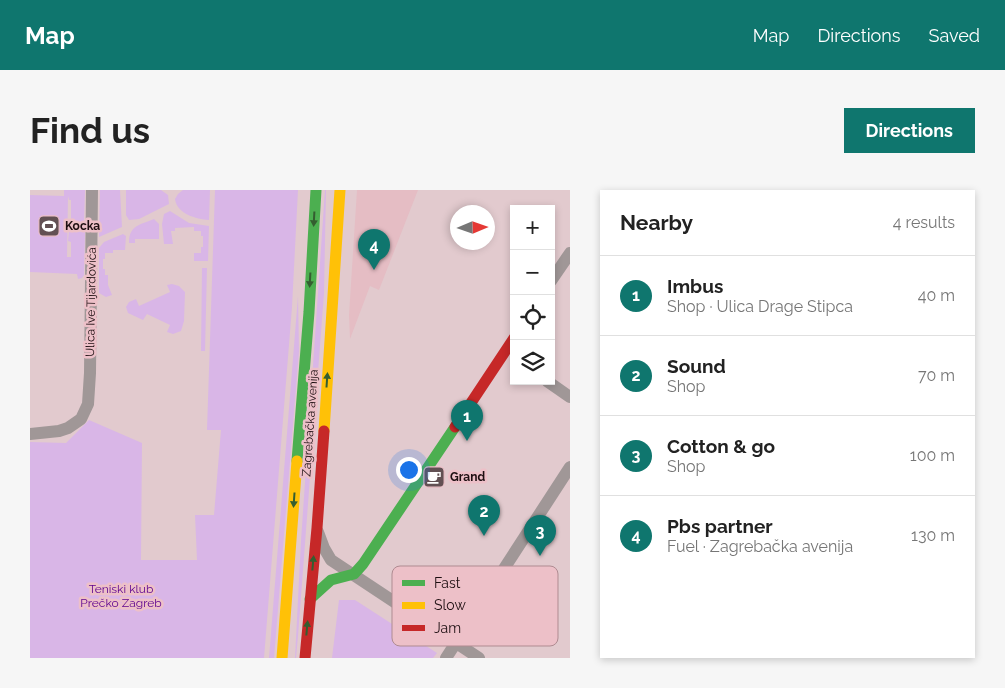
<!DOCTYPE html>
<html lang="en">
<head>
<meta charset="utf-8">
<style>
  :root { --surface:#fff; --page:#f6f6f6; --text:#222; --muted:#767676; --line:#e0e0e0; --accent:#0f766e }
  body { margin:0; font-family:Raleway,sans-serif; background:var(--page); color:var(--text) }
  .controls { position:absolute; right:15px; top:15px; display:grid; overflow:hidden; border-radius:0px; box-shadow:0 2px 8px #0003 }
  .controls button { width:45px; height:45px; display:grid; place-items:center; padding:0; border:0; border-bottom:1px solid var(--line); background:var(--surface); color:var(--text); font:25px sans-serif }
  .compass { position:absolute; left:420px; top:15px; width:45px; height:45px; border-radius:50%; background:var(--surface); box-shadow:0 2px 8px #0003; rotate:88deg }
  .you { position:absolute; left:378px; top:279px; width:18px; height:18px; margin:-12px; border:4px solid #fff; border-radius:50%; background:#1a73e8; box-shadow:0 0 0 8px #1a73e833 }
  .badge { display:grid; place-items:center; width:32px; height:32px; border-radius:50%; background:var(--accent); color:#fff; font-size:16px; font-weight:700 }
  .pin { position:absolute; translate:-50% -41px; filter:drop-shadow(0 1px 2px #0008) }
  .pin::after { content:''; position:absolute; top:26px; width:18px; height:15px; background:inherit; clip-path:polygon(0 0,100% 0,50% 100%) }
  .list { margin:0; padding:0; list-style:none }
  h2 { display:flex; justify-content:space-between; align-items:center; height:65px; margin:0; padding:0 20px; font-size:21px }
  h2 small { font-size:16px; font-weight:400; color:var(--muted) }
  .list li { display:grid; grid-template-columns:32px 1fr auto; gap:15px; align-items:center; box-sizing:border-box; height:80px; padding:0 20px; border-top:1px solid var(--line) }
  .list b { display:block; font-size:19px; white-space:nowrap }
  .list p { margin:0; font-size:16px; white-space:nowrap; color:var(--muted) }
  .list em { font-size:16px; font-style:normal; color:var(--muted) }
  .icon { flex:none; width:28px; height:28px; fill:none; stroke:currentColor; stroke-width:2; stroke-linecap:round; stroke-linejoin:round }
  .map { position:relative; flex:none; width:540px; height:468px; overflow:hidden; border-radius:0px }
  header { display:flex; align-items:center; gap:30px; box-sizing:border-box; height:70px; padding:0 25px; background:var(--accent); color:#fff }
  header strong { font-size:24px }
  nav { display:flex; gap:28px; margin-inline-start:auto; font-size:18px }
  .intro { display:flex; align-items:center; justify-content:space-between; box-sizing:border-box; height:120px; padding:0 30px }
  h1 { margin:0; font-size:35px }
  .button { padding:12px 22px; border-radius:0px; background:var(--accent); color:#fff; font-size:18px; font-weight:700 }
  main { display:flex; gap:30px; padding:0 30px }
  aside { flex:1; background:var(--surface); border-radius:0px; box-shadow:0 2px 8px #0003 }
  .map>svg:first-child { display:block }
  .built { fill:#e5bdc4 }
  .green { fill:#d9b6e7 }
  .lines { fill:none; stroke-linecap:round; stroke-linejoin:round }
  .street { stroke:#a09797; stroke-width:12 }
  .fast { stroke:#4caf50; stroke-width:11 }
  .slow { stroke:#ffc107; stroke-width:11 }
  .jam { stroke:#c62828; stroke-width:11 }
  .oneway { fill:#345e30 }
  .labels { text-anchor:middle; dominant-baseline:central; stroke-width:5; stroke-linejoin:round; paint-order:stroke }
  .poi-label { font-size:12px; font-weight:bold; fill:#1d0e11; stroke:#edc0c8; text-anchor:start }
  .street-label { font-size:12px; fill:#1d0e11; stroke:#edc0c8 }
  .park-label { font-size:12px; fill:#5d008e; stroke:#edc0c8 }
  .key { fill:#edc0c8; stroke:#af8b91; stroke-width:1 }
  .key-label { font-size:14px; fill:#1d0e11 }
</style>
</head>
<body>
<header>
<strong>Map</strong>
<nav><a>Map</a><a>Directions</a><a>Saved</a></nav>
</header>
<div class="intro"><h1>Find us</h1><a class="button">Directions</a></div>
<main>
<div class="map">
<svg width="540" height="468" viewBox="0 0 540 468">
  <rect width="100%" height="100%" fill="#e2cace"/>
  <!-- built -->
  <path class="built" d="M327,0H388L349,100L340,96L320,149L319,125Z"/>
  <!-- green -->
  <path class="green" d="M34,0H55L54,33H41V10H39L38,6L37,67H41V52L38,51L39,41L55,42L54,85L52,88L48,89L47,84L0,82V5L34,6Z
    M70,0H90L92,37L69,47Z
    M96,0H131L138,5L139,14L109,29L99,30L96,25Z
    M153,0H180L179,30C166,29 147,24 145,9L148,4Z
    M185,0H268L262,117L234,468H0V252L36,253L59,230L112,253L111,370H167L165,325H184L191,240H177Z
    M295,0H296L294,103L268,446L266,468H265L271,351Z
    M140,21L159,33L179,36L178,71H164V63H171V57H173V46H171V41H164V37L145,38V41H141L143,54H134L132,34L134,24Z
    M124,29L129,34V49H105V53H99C99,35 110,35 124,29Z
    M93,44L96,46L95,60H83V63H75V69H73V79H75V85H78V95L82,105L76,107L69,103V58L74,52Z
    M172,78H177L175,161H171Z
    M142,94L149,96L155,102L154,131L151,141L143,144L137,142L140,135L117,124L113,130L98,123L96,117L99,112L106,109L109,116L140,102L137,95Z
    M268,106L269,161L244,468H239Z
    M309,410H325L407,463L403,468H302Z"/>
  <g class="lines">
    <!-- street -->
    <path class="street" d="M521,91L540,63
      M517,191L540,207
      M0,244L29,241L38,238L51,229L58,214L60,183L62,0
      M288,342L294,358L301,370L449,468
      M416,468L540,277"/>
    <!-- fast -->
    <path class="fast" d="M267,271L279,122L286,0
      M280,409L301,390L324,384L333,374L425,237"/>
    <!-- slow -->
    <path class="slow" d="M294,241L310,0
      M252,468L267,271"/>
    <!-- jam -->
    <path class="jam" d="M425,237L484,148
      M275,468L287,338L294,241"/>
  </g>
  <!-- one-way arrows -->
  <defs><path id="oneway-solid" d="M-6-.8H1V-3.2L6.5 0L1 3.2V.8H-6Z" transform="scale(1.25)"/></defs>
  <g class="oneway">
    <use href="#oneway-solid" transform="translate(284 29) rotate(93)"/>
    <use href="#oneway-solid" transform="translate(280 90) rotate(93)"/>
    <use href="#oneway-solid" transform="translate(297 190) rotate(-86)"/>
    <use href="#oneway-solid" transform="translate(264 310) rotate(94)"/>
    <use href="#oneway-solid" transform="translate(283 373) rotate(-85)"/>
    <use href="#oneway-solid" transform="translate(277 438) rotate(-85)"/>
  </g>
  <!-- icons -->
  <defs>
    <g id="stadium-square" transform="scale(1.125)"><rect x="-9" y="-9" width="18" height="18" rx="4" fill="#625053" stroke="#edc0c8"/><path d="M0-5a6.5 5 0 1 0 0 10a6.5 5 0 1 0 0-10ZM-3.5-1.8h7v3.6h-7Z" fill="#fff"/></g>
    <g id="cafe-square" transform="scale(1.125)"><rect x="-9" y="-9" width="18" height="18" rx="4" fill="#625053" stroke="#edc0c8"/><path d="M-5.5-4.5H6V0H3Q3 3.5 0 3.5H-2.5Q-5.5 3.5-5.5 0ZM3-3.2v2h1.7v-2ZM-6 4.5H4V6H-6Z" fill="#fff"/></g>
  </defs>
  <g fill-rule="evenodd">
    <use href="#stadium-square" x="19" y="36"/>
    <use href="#cafe-square" x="404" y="287"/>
  </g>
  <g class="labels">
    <!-- poi labels -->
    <g class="poi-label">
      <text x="35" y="36">Kocka</text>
      <text x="420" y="287">Grand</text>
    </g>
    <!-- street labels -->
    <g class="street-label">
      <text transform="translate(61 112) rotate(-89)">Ulica Ive Tijardovića</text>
      <text transform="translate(280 233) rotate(-86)">Zagrebačka avenija</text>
    </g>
    <!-- park labels -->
    <g class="park-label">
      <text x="91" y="399">Teniski klub<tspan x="91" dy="14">Prečko Zagreb</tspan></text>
    </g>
  </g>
  <!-- legend -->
  <rect x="362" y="376" width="166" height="80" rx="8" class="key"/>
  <rect x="372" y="390" width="23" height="6" fill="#4caf50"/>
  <rect x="372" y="412" width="23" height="7" fill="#ffc107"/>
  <rect x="372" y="435" width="23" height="6" fill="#c62828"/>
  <g class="key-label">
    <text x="404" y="398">Fast</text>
    <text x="404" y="420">Slow</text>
    <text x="404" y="443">Jam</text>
  </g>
</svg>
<div class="controls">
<button>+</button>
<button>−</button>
<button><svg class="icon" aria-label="locate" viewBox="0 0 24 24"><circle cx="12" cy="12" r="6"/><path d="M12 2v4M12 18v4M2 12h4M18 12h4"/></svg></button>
<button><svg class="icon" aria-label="layers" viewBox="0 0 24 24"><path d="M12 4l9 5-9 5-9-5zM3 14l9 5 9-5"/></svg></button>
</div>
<svg class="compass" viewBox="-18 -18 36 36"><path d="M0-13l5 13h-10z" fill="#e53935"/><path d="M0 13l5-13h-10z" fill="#767676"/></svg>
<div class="you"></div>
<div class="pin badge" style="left:437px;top:251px">1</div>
<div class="pin badge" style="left:454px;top:346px">2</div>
<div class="pin badge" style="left:510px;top:366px">3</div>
<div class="pin badge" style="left:344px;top:80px">4</div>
</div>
<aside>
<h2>Nearby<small>4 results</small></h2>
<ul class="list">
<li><span class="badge">1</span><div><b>Imbus</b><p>Shop · Ulica Drage Stipca</p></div><em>40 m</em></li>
<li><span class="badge">2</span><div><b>Sound</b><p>Shop</p></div><em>70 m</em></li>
<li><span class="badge">3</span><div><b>Cotton &amp; go</b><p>Shop</p></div><em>100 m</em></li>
<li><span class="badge">4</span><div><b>Pbs partner</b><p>Fuel · Zagrebačka avenija</p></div><em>130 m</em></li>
</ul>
</aside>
</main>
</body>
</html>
